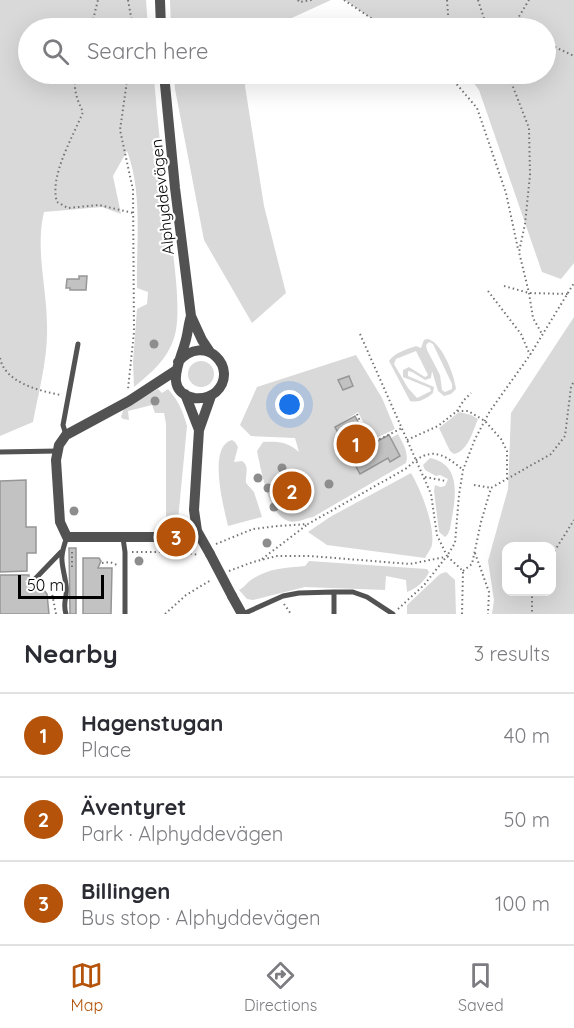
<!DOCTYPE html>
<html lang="en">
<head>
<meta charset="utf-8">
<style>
  :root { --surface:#fff; --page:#f2f2f3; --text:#2b2b33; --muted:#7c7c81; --line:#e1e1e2; --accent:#b45309 }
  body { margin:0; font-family:Quicksand,sans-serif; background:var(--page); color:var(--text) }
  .controls { position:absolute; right:18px; bottom:18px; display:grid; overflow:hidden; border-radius:12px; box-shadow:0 6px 24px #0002 }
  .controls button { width:54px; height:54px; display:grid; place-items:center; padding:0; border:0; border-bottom:2px solid var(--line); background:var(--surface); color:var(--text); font:30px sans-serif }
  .scale { position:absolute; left:18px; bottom:15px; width:86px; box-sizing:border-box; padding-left:6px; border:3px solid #000; border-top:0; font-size:16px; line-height:21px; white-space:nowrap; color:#000; -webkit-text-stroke:4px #fff; paint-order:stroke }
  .you { position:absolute; left:290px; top:405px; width:21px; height:21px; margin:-15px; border:4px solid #fff; border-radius:50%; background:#1a73e8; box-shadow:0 0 0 9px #1a73e833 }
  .badge { display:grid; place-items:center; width:39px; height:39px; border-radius:50%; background:var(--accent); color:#fff; font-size:20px; font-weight:700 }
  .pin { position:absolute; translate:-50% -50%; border:3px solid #fff; box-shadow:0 2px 6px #0006 }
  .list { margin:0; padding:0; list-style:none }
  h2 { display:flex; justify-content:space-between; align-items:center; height:78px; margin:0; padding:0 24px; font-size:26px }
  h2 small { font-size:20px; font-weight:400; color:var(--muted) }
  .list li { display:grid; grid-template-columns:39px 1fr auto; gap:18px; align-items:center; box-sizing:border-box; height:84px; padding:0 24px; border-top:2px solid var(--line) }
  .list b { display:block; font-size:22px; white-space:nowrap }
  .list p { margin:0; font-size:20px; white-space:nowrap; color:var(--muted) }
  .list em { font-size:20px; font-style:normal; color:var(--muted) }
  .icon { flex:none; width:33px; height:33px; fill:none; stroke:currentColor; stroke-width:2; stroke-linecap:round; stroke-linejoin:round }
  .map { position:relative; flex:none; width:574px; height:614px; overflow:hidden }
  .search { position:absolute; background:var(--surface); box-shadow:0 6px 24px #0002; left:18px; right:18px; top:18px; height:66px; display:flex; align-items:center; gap:15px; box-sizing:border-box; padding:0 21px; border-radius:33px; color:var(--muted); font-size:22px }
  .sheet { height:330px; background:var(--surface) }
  nav { display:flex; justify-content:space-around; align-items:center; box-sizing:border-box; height:84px; border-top:2px solid var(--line); background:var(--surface); font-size:16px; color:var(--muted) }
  nav a { display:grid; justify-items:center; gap:3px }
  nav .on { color:var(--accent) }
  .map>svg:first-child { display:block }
  .green { fill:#d9d9d9; fill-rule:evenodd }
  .building { fill:#c2c2c2; stroke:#969696; stroke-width:1.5 }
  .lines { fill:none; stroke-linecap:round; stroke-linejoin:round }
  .path { stroke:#747474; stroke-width:2; stroke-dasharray:1.5 3; stroke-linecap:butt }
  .lane { stroke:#525252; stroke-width:5 }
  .street { stroke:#525252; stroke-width:10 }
  .street-bridge { stroke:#525252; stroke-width:10 }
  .tree { fill:#8d8d8d }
  .labels { text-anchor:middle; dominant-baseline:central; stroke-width:4.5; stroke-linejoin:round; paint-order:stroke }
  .street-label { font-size:16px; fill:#000; stroke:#fff }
</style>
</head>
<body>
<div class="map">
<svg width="574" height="614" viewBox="0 0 574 614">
  <rect width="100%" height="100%" fill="#fff"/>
  <!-- green -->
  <path class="green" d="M0,0H146L148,28H28V74H151L154,79C158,126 163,173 169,220C172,250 183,312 174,338C167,360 151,373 134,387L133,362L137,309L147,304L148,292L137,288C136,243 143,193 127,151L113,176L121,214L102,207L44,212C35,249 47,288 47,326C48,358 39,390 33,422L0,436Z
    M170,0H331L270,28H171Z
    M345,0H574V263L561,279L542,272L479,90L467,74H546V28H433L429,23L375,21Z
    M174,74H247L245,86L264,206L286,293L252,323L204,240L175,89Z
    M574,317V614H492L494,600L488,561L508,489L511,413ZM506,546H552V592H506Z
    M427,339C441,340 455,376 456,389L451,394L444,396L438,391L432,371L431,378L425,380L412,372L408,371V376L434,387L433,393C426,399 419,403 410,401L389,361C394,353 407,349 416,346L421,348L424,340ZM429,342L433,344L452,384V389L445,392L442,390L440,375L427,350L426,345ZM416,351L428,375L425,377L409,367L403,370V377L430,388L431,391L417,398L408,388L394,364L396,359Z
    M356,355L382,398L395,429L374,439H369L368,432L358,412L335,427L360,474L388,458L391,461L400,456L391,438L398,434C403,444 409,452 406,463L313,517C305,518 295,525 286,520C268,512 261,469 257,451L263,442C278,441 288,442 299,452L295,438L251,436L240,425L257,387Z
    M188 374a13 13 0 1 1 26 0a13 13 0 1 1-26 0Z
    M158,389L162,393L168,389C178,400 183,411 187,426L178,520L167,528H158V523L166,522V424L164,413H155L152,405L128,411L129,420L123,419L121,417L124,408Z
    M459,412L471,415L478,419C473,431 468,451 454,454L450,451L439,428Z
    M232,440L235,442L238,447L234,462L242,461C250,466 245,475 246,483L254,492L262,517L228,526C224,508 207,446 232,440Z
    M430,458C465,465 454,504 450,529L448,534L445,537L439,532L434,491L435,485L440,487L445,486L448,479L440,475L436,476L425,470L423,465Z
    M411,473C421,490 435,525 432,545C431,549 427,554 425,558L327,545L308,532L330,517Z
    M309,561L427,569L429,572C426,580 416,589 407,592L406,580L386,576L385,590L305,587L253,600L247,599L239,590C245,587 248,581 254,578C270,568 286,568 305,566Z
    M446,572L455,580L456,614H407V605L440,574Z"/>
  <!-- building -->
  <path class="building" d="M79,276H87L86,290H70V288H66L67,279H79Z
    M349,376L353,386L343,390L338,380Z
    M355,416L370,445L389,435L400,456L390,462L388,458L360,474L335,427Z
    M26,480V527H36V553H27V571L0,572V481Z
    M69,548H76V614H70Z
    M83,558H99L101,561L98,568H112L111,614H83Z
    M0,575H29V588L44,590L47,594L49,614H0Z"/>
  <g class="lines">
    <!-- path -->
    <path class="path" d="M128,0L133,28
      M298,0L299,2L312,0
      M344,0L386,28
      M447,0L449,28
      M478,0L487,28
      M91,28L98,0
      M512,28L529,0
      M546,49L555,47L574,56
      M77,74C72,88 77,99 83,112C73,137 49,176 57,202L68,208L99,205L133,213
      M128,74L120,130L133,190L134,332L128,389
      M448,74L477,108L506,193L518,249
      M508,74L529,128L530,175L525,224L519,252L529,293L533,318L542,334
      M504,286L529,293L568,294
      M488,291L521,334L530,355
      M360,334L431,494L437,535L447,556
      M0,358C5,383 40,391 61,395
      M457,411L464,400L471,393
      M357,414L368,440L374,442L402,428
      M407,440L438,426L457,411H468L485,421L501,439L507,451V480
      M425,477L446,481
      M474,485L491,488
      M216,544L253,529L278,526L308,524L407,468C429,446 442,452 463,470
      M72,552V567
      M132,552H184L198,555
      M475,553L489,592L488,614
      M552,555L574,520
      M262,559L308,524
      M102,563L110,562L117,565
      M229,571L253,562L277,556H310L410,564L445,557
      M463,571L472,564L481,522L491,488L551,454L565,436L571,387L574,381
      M532,592V614
      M284,604L291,614
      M398,609L424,585L447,556
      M56,614L51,588V585H58
      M165,614L186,595L211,580
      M462,614L463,571L447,556L455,543L459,495L463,470L475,439L490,411L530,355L574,283"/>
    <!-- lane -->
    <path class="lane" d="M66,435L63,425L78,344
      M0,452L58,451
      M123,538L125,552V614
      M34,580L61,552
      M334,592V614
      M66,614C62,601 68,598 66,585C63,563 58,561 67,537
      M243,614L283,596L299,593L334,592H353L367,597L393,614"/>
    <!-- street -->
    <path class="street" d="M160,0L161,28
      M164,74L175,188L191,316L202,340L210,352
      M178,362C205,331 240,369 216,392C210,397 202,399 194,398C163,391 180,362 185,343C188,334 188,325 191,316
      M175,371L129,401L66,435L59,445L56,460L60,522L67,537H176L197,531
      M185,394L199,430
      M210,554L197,531L194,510L199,430L211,396
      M232,596L242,614"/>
    <!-- street-bridge -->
    <path class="street-bridge" d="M210,554L232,596"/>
  </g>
  <!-- trees -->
  <g class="tree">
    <circle cx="154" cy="344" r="4.5"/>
    <circle cx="155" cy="401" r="4.5"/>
    <circle cx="282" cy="468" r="4.5"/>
    <circle cx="258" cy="478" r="4.5"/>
    <circle cx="329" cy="484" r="4.5"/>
    <circle cx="268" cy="488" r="4.5"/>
    <circle cx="274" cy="507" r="4.5"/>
    <circle cx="74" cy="511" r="4.5"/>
    <circle cx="267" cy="543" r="4.5"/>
    <circle cx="139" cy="561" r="4.5"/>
  </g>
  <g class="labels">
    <!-- street labels -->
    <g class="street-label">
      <text transform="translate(162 197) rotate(-96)">Alphyddevägen</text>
    </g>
  </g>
</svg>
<div class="controls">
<button><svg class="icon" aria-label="locate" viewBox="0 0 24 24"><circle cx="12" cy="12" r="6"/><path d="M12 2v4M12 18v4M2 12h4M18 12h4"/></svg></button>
</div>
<div class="scale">50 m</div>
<div class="you"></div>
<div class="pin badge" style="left:356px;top:444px">1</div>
<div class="pin badge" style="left:292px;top:491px">2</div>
<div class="pin badge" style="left:176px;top:537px">3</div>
<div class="search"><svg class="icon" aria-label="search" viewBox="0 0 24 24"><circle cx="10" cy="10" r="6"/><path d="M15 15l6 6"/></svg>Search here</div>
</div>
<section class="sheet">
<h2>Nearby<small>3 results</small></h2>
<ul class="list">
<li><span class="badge">1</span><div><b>Hagenstugan</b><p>Place</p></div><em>40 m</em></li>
<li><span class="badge">2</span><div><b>Äventyret</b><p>Park · Alphyddevägen</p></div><em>50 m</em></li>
<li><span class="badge">3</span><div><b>Billingen</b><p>Bus stop · Alphyddevägen</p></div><em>100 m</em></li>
</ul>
</section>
<nav>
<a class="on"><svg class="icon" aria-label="map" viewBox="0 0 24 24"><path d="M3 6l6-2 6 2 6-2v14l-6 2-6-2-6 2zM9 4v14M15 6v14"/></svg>Map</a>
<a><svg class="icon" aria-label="directions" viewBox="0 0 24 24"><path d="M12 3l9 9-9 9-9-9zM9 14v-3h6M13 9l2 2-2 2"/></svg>Directions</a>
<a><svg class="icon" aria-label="saved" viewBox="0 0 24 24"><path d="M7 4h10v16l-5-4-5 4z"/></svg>Saved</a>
</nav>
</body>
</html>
